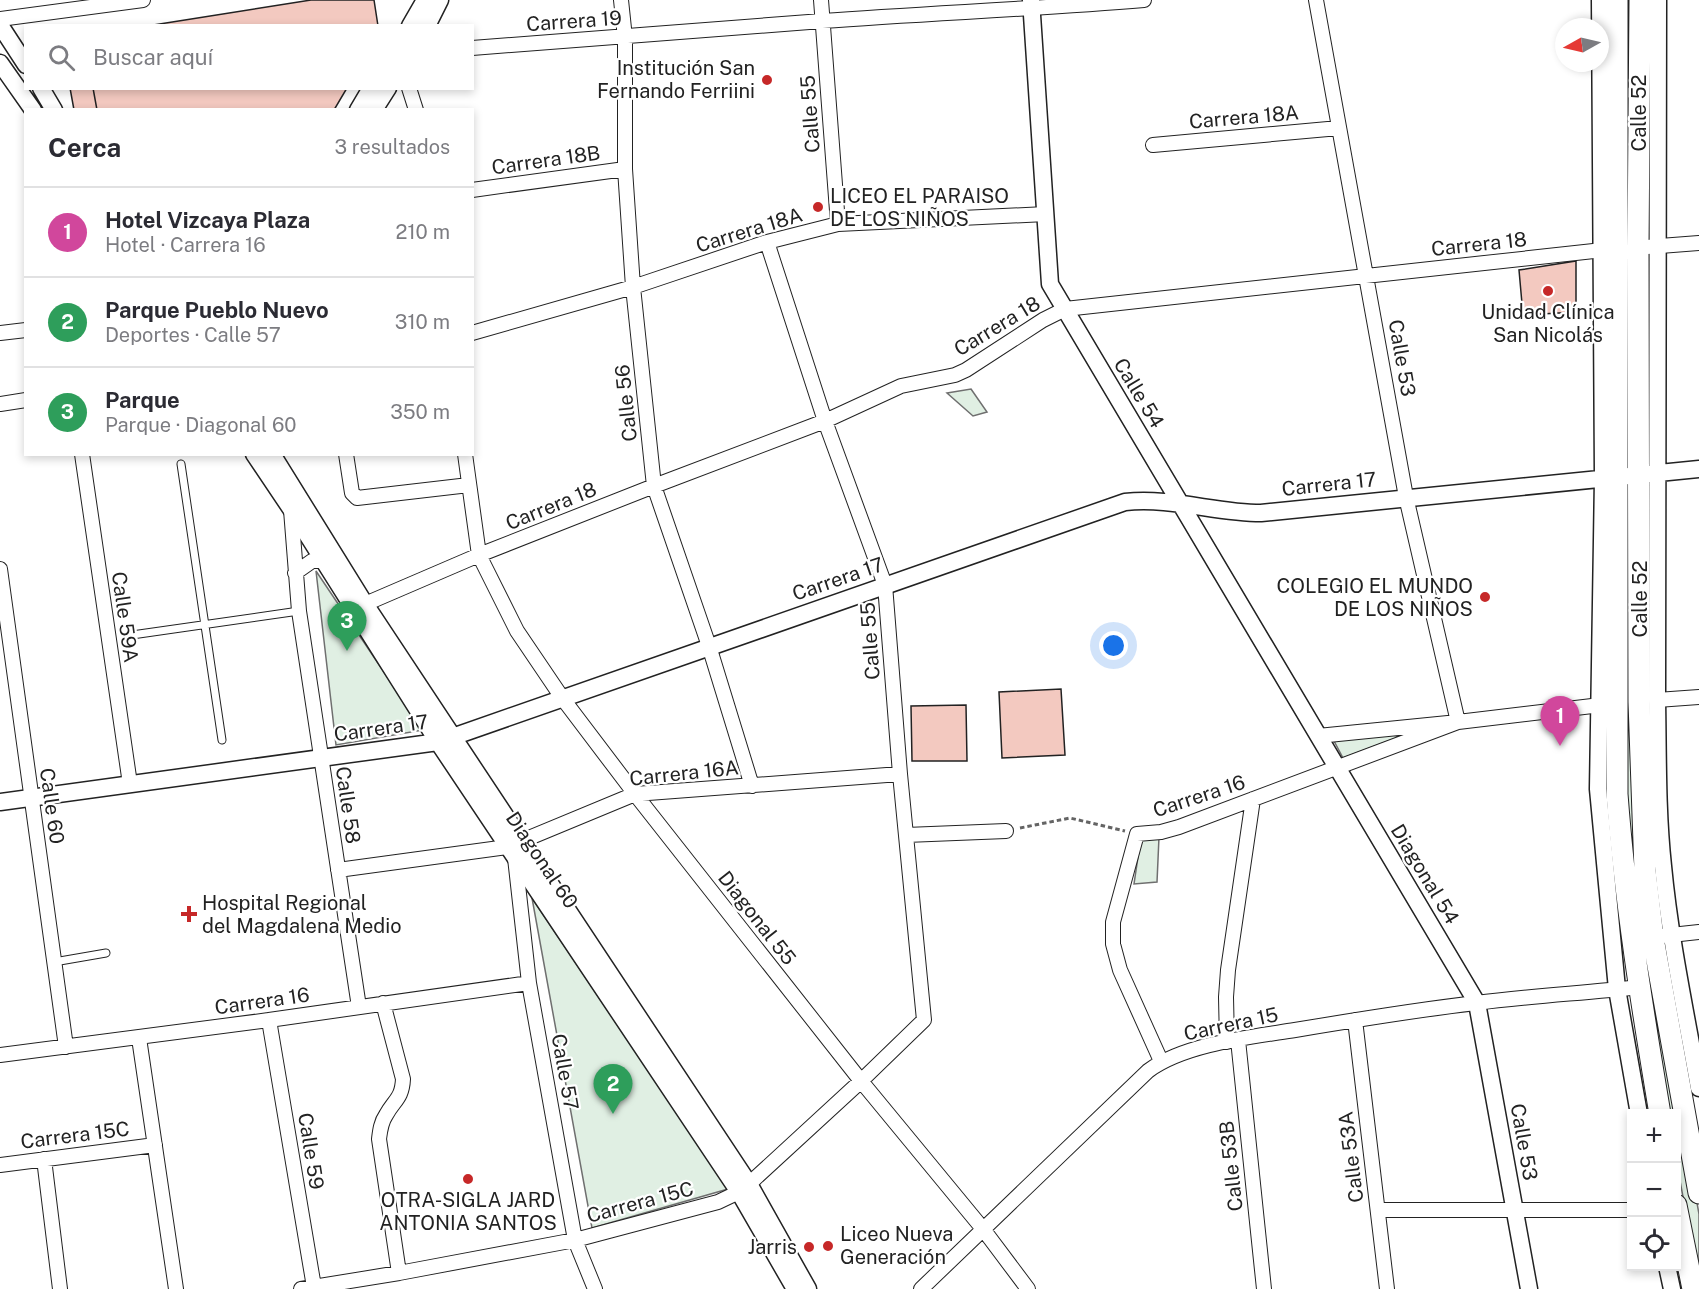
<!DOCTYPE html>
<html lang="es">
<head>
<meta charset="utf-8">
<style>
  :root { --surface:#fff; --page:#f2f2f3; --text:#2b2b33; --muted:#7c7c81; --line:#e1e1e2; --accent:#ea580c }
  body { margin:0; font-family:"Public Sans",sans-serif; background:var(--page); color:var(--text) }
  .controls { position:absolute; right:18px; bottom:18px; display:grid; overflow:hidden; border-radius:0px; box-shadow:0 3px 9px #0003 }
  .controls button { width:54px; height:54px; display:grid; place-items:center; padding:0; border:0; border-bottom:2px solid var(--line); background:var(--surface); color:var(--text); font:30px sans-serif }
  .compass { position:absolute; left:1555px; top:18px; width:54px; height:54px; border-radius:50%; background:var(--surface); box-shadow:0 3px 9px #0003; rotate:262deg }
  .you { position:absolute; left:1114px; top:646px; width:21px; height:21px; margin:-15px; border:4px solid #fff; border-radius:50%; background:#1a73e8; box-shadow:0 0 0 9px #1a73e833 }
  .badge { display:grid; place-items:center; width:39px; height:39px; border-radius:50%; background:var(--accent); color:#fff; font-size:20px; font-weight:700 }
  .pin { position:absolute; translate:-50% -50px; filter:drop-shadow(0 2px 3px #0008) }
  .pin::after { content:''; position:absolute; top:32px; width:21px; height:18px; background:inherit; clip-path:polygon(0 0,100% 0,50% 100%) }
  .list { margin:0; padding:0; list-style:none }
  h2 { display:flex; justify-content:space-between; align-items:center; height:78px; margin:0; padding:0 24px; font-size:26px }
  h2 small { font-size:20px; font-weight:400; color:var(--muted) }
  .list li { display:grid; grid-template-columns:39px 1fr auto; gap:18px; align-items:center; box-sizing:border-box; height:90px; padding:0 24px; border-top:2px solid var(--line) }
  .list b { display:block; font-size:22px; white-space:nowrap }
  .list p { margin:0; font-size:20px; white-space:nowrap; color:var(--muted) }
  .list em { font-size:20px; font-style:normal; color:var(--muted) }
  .icon { flex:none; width:33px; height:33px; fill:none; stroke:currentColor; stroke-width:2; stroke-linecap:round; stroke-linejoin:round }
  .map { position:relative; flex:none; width:1699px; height:1289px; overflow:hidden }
  .search { position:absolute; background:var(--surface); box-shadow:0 3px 9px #0003; left:24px; top:24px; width:450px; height:66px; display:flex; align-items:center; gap:15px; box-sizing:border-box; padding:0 21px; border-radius:0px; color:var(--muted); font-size:22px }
  .panel { position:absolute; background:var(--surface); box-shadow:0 3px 9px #0003; left:24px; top:108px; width:450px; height:348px; border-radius:0px }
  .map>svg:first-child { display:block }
  .green { fill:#e0efe3; stroke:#6f6f6f; stroke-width:1.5 }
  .building { fill:#f3c9c0; stroke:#222; stroke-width:1.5 }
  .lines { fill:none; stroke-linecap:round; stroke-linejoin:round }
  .service-casing { stroke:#222; stroke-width:9 }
  .minor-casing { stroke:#222; stroke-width:16 }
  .tertiary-casing { stroke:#222; stroke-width:19 }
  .primary-casing { stroke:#222; stroke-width:23 }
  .path { stroke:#646464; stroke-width:3; stroke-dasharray:4.5 3; stroke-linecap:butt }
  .service { stroke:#fff; stroke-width:7 }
  .minor { stroke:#fff; stroke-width:14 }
  .tertiary { stroke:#fff; stroke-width:16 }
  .primary { stroke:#fff; stroke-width:21 }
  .poi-dot { fill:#c62828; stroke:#fff; stroke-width:2 }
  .labels { text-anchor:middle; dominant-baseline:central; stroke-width:4.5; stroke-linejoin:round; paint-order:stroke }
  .street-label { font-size:20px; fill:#222; stroke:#fff }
  .poi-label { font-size:20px; fill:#222; stroke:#fff; text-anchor:end }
</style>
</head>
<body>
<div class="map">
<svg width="1699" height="1289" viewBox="0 0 1699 1289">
  <rect width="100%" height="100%" fill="#fff"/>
  <!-- green -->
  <path class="green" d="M971,389L987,412L973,416L947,393Z
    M1623,482H1633L1663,1012L1699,1214V1282L1677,1165L1676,1114L1667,1113L1645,1002L1623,788Z
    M316,571L423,730L336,745Z
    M1415,731L1343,758L1333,739Z
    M1141,837H1159L1157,882L1134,884Z
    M532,898L728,1189L592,1228Z"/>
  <!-- building -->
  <path class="building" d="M311,0H374L378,26H147Z
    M70,88H93L97,110H74Z
    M93,88H347L334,110H97Z
    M1576,261V312L1523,315L1519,270Z
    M1061,689L1065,755L1002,758L999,692Z
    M966,705L967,761H912L911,706Z"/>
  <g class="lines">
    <!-- service casing -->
    <g class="service-casing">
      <path id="service" d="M181,464L222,740
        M132,635L299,611
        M54,962L106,953"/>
    </g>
    <!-- minor casing -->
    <g class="minor-casing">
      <path id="minor" d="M621,0L625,38V169L633,287L654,486L709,646L752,786
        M821,0L838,224
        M1316,0L1406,497L1458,722L1318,736
        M0,19L143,0
        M472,48C589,40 705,29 822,21C929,13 1037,9 1144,0
        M409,88L416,110
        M1153,145L1339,128
        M472,190L625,169
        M1647,247L1699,243
        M0,333L26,330
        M472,333L633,287L767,242L838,224L1046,214
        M0,404L26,400
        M82,454L130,784
        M346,454L352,493L357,498L469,485
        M465,454L479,555L517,631L563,699L635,794L861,1081L983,1229L1028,1289
        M291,510L299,611L359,1007
        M0,569L66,1047
        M295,573L312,561H323
        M365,604L479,555L654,486L825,421L901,386L955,375L966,370L1043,320L1065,309L1612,249
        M1657,700L1699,697
        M906,835L1006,831
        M515,858L529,983L575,1240L595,1289
        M338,870L507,847L635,794L900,774
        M1662,936L1699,932
        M383,1003L403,1079C402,1099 394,1100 386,1115C381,1122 380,1131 379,1139L399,1273
        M269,1020L314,1287
        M1355,1020L1387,1289
        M139,1038L176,1289
        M1238,1040L1264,1289
        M1227,1042L1226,997L1228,970L1253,799
        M0,1055L269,1020L529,983
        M1161,1061L1120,970L1113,944V922L1137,834L1161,832L1179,827L1458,722L1609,704
        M44,1159L60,1289
        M0,1165L155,1145
        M1378,1210H1632
        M301,1289L399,1273L575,1240L718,1202L739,1192L749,1184L861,1081L924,1020L900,774L885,585L825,421L767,242
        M921,1289L1148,1071C1184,1044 1251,1037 1295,1030C1355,1020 1415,1010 1476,1003C1530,996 1585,993 1639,987"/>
    </g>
    <!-- tertiary casing -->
    <g class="tertiary-casing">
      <path id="tertiary" d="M1031,0L1050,284L1477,1003L1529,1289
        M1600,0L1603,478L1598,789L1617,989L1639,1114
        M1658,0L1657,700C1658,755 1657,811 1663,866C1670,940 1686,1014 1699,1088
        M0,25L26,65
        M410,26L425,0
        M427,26L440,0
        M0,63L33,110
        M41,88L54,110
        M358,110L371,88
        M374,110L388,88
        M254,454L291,509L438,742L739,1192L795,1289
        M272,454L365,604L749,1184L808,1289
        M0,802L438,742L1125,502C1171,497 1216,513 1261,513L1699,469
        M1667,1266L1672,1289"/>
    </g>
    <!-- primary casing -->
    <g class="primary-casing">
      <path id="primary" d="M1617,0V794C1625,901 1642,1007 1660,1114
        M1640,0L1638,248L1639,702L1645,871L1653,938L1699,1193
        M1676,1205L1693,1289"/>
    </g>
    <!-- path -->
    <path class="path" d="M1020,828L1070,818L1125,831"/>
    <!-- service -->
    <use href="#service" class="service"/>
    <!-- minor -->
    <use href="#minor" class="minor"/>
    <!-- tertiary -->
    <use href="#tertiary" class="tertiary"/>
    <!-- primary -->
    <use href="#primary" class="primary"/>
  </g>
  <!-- markers -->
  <g class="poi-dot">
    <circle cx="767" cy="80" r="6"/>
    <circle cx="818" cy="207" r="6"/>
    <circle cx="1548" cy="291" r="6"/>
    <circle cx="1485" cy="597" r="6"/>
    <path d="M186 905h6v6h6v6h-6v6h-6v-6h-6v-6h6z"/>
    <circle cx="468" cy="1179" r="6"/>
    <circle cx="828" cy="1246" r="6"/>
    <circle cx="809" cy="1247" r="6"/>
  </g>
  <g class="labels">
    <!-- street labels -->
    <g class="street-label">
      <text transform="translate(574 21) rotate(-4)">Carrera 19</text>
      <text transform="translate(1639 113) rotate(-90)">Calle 52</text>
      <text transform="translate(810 114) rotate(-94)">Calle 55</text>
      <text transform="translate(1244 117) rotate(-5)">Carrera 18A</text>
      <text transform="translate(546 160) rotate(-8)">Carrera 18B</text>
      <text transform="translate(749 230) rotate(-17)">Carrera 18A</text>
      <text transform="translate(1479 244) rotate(-6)">Carrera 18</text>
      <text transform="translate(997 326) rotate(-31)">Carrera 18</text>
      <text transform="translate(1402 358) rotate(80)">Calle 53</text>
      <text transform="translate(1139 393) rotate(59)">Calle 54</text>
      <text transform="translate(626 403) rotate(-96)">Calle 56</text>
      <text transform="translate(1329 484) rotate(-6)">Carrera 17</text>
      <text transform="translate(551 506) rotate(-22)">Carrera 18</text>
      <text transform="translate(838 579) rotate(-19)">Carrera 17</text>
      <text transform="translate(1640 599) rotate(-90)">Calle 52</text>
      <text transform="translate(125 617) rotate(82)">Calle 59A</text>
      <text transform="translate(870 641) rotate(-94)">Calle 55</text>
      <text transform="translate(381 728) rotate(-8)">Carrera 17</text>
      <text transform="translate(684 773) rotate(-6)">Carrera 16A</text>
      <text transform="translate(1199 796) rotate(-18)">Carrera 16</text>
      <text transform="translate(348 805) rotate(82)">Calle 58</text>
      <text transform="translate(52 806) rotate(82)">Calle 60</text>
      <text transform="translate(542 860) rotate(56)">Diagonal 60</text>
      <text transform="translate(1425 874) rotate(59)">Diagonal 54</text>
      <text transform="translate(757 918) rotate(52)">Diagonal 55</text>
      <text transform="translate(262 1001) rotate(-8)">Carrera 16</text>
      <text transform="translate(1231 1024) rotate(-12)">Carrera 15</text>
      <text transform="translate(565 1072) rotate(80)">Calle 57</text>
      <text transform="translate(75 1135) rotate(-7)">Carrera 15C</text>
      <text transform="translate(1524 1142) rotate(80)">Calle 53</text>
      <text transform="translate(311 1151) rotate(81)">Calle 59</text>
      <text transform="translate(1351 1157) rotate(-97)">Calle 53A</text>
      <text transform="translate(1231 1166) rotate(-96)">Calle 53B</text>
      <text transform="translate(640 1202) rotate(-15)">Carrera 15C</text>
    </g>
    <!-- poi labels -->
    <g class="poi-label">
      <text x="755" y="68">Institución San<tspan x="755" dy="23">Fernando Ferriini</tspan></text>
      <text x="830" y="196" text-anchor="start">LICEO EL PARAISO<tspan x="830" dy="23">DE LOS NIÑOS</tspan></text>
      <text x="1548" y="312" text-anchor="middle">Unidad Clínica<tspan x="1548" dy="23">San Nicolás</tspan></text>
      <text x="1473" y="586">COLEGIO EL MUNDO<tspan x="1473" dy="23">DE LOS NIÑOS</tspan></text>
      <text x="202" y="903" text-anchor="start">Hospital Regional<tspan x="202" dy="23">del Magdalena Medio</tspan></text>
      <text x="468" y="1200" text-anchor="middle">OTRA-SIGLA JARD<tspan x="468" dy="23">ANTONIA SANTOS</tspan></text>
      <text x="840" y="1234" text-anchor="start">Liceo Nueva<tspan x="840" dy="23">Generación</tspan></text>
      <text x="797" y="1247">Jarris</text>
    </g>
  </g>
</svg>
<div class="controls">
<button>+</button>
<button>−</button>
<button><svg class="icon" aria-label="locate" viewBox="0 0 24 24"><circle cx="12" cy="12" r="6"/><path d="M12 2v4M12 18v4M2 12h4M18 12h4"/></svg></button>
</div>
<svg class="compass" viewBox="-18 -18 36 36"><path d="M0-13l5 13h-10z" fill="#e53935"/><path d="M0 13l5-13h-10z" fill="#7c7c81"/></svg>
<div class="you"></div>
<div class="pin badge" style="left:1560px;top:746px;background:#d1479c">1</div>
<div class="pin badge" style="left:613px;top:1114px;background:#2e9e5b">2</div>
<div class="pin badge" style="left:347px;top:651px;background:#2e9e5b">3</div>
<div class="search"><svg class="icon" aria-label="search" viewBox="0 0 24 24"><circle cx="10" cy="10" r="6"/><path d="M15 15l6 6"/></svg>Buscar aquí</div>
<section class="panel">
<h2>Cerca<small>3 resultados</small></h2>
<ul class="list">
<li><span class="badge" style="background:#d1479c">1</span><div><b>Hotel Vizcaya Plaza</b><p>Hotel · Carrera 16</p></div><em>210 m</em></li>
<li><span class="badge" style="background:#2e9e5b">2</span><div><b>Parque Pueblo Nuevo</b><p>Deportes · Calle 57</p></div><em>310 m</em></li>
<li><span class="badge" style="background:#2e9e5b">3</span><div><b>Parque</b><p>Parque · Diagonal 60</p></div><em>350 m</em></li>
</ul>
</section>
</div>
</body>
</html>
